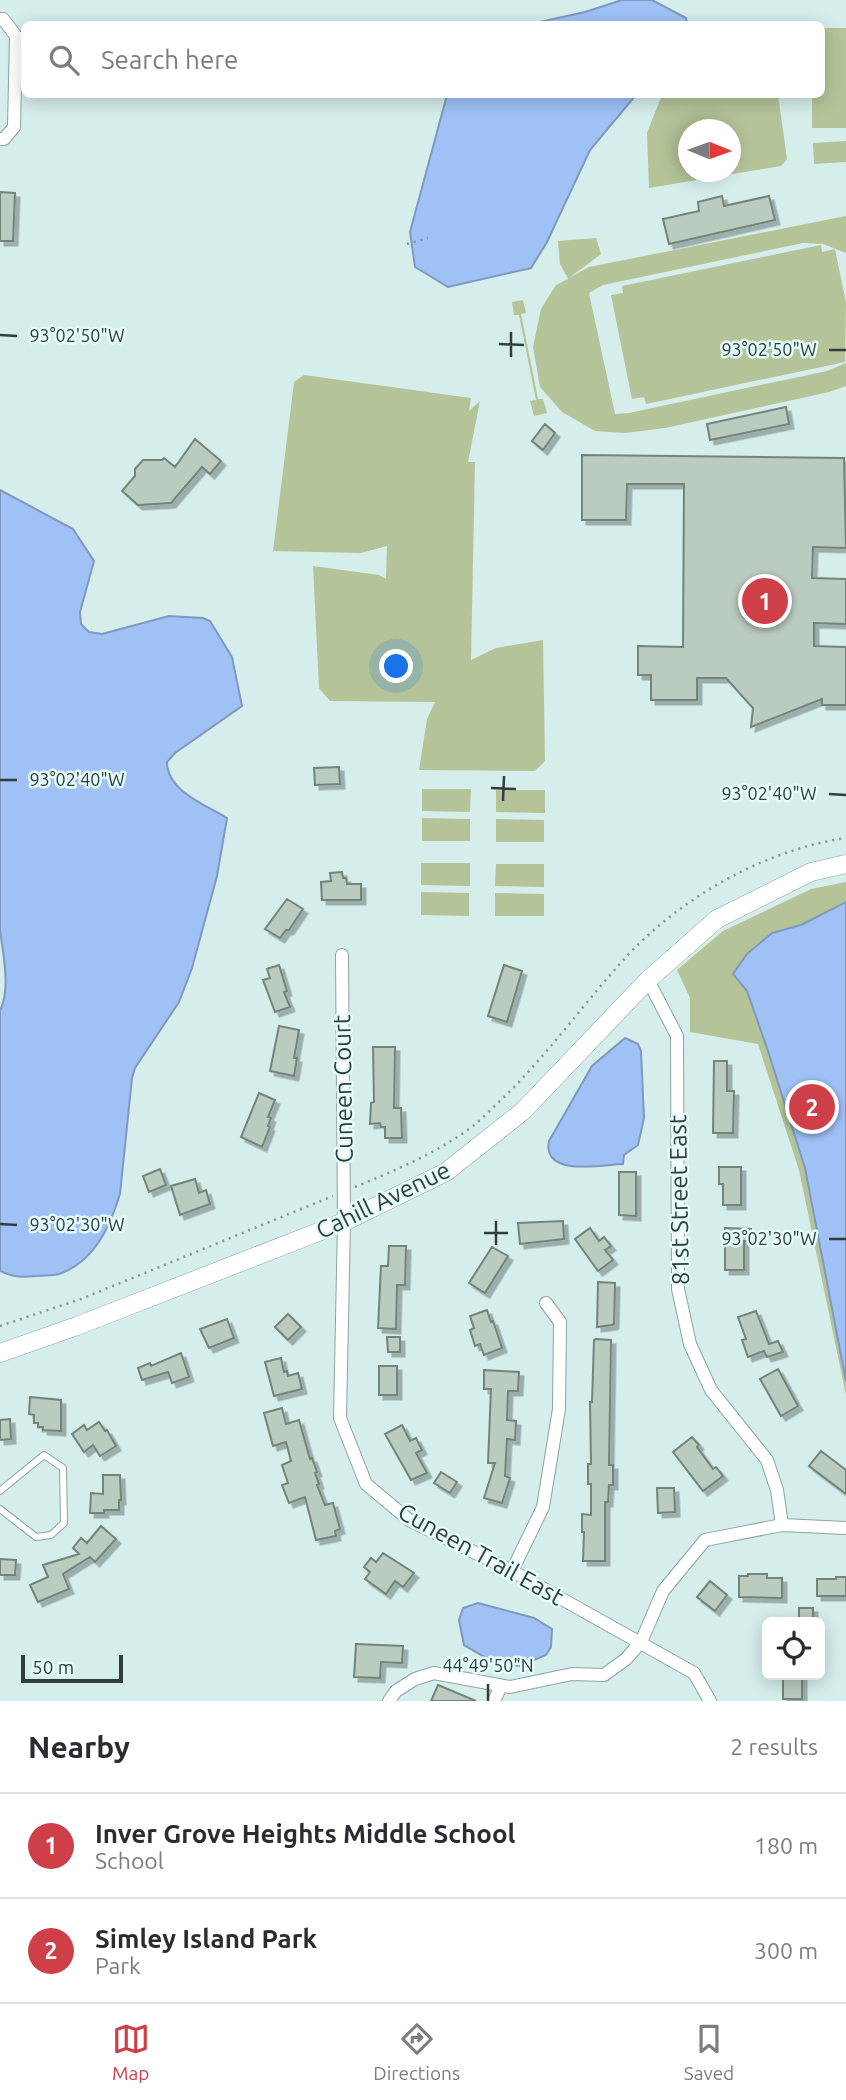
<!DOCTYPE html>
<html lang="en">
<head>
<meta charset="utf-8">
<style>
  :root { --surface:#fff; --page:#f7f7f7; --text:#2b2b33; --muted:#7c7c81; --line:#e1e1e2; --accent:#cf3f47 }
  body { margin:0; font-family:Ubuntu,sans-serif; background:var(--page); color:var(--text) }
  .controls { position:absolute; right:21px; bottom:21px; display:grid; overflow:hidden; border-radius:10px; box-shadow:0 4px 18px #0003 }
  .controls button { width:63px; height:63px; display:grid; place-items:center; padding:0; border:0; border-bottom:2px solid var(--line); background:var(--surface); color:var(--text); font:35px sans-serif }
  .compass { position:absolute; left:678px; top:119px; width:63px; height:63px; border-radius:50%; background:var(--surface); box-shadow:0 4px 18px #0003; rotate:91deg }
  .scale { position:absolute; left:21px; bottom:18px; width:102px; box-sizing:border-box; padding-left:7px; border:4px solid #343d3d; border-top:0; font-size:19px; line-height:24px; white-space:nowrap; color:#343d3d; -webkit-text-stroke:5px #e3fbf9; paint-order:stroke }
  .you { position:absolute; left:397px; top:667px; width:24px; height:24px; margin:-18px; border:5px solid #fff; border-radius:50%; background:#1a73e8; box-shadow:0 0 0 10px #1a73e833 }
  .badge { display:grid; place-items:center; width:46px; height:46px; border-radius:50%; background:var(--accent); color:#fff; font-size:23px; font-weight:700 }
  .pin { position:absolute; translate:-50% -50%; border:4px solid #fff; box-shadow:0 2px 7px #0006 }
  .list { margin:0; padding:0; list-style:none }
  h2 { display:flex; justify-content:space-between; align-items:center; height:91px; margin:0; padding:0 28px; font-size:30px }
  h2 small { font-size:23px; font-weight:400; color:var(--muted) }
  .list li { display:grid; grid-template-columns:46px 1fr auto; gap:21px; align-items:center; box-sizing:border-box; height:105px; padding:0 28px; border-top:2px solid var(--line) }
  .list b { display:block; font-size:26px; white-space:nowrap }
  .list p { margin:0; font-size:23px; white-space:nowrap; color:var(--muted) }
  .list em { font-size:23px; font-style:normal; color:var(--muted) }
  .icon { flex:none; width:38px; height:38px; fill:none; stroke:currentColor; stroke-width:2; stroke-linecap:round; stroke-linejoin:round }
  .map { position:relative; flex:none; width:846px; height:1701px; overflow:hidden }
  .search { position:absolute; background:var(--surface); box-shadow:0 4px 18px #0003; left:21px; right:21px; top:21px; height:77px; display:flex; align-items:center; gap:18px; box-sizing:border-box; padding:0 24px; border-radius:10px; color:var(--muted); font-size:26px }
  .sheet { height:301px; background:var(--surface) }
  nav { display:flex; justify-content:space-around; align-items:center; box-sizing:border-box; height:98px; border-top:2px solid var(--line); background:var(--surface); font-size:19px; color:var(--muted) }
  nav a { display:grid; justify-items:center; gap:4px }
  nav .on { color:var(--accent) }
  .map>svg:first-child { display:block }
  .green { fill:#b4c398; fill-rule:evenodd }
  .water { fill:#9fc1f6; stroke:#7f99be; stroke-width:2 }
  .building { fill:#bacbc0; stroke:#738479; stroke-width:2; filter:url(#shadow) }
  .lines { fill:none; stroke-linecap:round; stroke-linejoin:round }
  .lane-casing { stroke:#8da3a1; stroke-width:8 }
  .street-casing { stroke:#8da3a1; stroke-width:14 }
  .secondary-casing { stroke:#8da3a1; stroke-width:19 }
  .path { stroke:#849493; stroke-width:2.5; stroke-dasharray:2 5; stroke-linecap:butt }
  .lane { stroke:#fff; stroke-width:6 }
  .street { stroke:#fff; stroke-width:12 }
  .secondary { stroke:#fff; stroke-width:18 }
  .ticks { fill:none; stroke:#343d3d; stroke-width:2.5 }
  .labels { text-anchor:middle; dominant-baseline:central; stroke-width:5; stroke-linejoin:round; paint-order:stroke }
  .street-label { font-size:24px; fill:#343d3d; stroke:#e3fbf9 }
  .ticks-label { font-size:18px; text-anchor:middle; fill:#343d3d; stroke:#e3fbf9; stroke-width:5; stroke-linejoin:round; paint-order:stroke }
</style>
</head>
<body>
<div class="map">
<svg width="846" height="1701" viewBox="0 0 846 1701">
  <defs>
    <filter id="shadow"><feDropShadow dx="4.5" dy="4.5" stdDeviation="0" flood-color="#0004"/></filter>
  </defs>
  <rect width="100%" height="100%" fill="#d5edeb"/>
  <!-- green -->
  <path class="green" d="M822,28H846V128H812V95L822,94Z
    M662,95H778L787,159L781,166L649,188L647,133ZM688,130H730V172H688Z
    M846,141V162L814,164L813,143Z
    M846,216V253L823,244L803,243L603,285L589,293L615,414L629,413L827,371L846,363V386L829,392L665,428L625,433L595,431L562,412L540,387L533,347L541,309L556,285L568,279L560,264L558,241L596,238L601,254L569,278L589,267Z
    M821,245L822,252L835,249L846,303L845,362L646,404L644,397L632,399L611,295L623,293L622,286Z
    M523,300L526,313L521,314L538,399H543L547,413L534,416L530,401L536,400L519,315H514L512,302Z
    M304,375L471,398L469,411L480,401L468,462H475L471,660L496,648L543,640L545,761L535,771L419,770L427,719L435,702L330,701L319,688L313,566L379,575L386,579L387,546L361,553L273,551L294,382Z
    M422,789H471L470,812L422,811Z
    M496,790H545V813L496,812Z
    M422,818L470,819V841H422Z
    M496,819L544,820V842H496Z
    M421,863H470V886L421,885Z
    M496,864H544V887L495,886Z
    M846,882V1395L799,1170L758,1044L690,1032V998L677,970L723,931L811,889Z
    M421,892L469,893V916L421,915Z
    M495,893L544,894V916H495Z"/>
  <!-- water -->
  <path class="water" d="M622,0H652L686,18L687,24H531L585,12Z
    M447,95H636L590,150L547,242L531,268L448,287L415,267L410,232Z
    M0,490L73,529L94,561L80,612L81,624L89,632L102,634L169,616L203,618L210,621L232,657L242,706L175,753L167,762C167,791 206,805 227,818L217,876L192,968L179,1002L135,1068L132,1078L120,1194C110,1227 94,1262 59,1274C53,1276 44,1275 37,1276C20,1277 15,1278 0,1271V1011C11,987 3,956 0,929Z
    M846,902V1381L805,1168L768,1051L747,991L733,974L747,954L772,933L801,925Z
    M625,1038L638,1044L641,1051L644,1118L638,1145L624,1155L623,1164C601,1165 542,1177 549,1141L592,1066Z
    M478,1603L534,1618L552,1629L551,1647L546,1655L520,1666L495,1663L464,1645L459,1620L463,1608Z"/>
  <!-- building -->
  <path class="building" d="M0,192L15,193L13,241H0Z
    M722,196L724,206L769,196L775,220L669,244L663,219L699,211L698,202Z
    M786,407L789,424L710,440L707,424Z
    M545,424L555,433L543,450L532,441Z
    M195,439L221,461L210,474L202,467L171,503L138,505L122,491L135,476V469L143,460H162L164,458L175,467Z
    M582,455L844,458L846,548L813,547L812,578L846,579V624L814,623V646L846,647V705H822V699L751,727L753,708L726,678H697V700H651V675H638V646L683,647L684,484H627L626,520H582Z
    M339,767L340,784L315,785L314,768Z
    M342,872L343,878H346L347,884H361V900H322L321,882L331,881L330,873Z
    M287,899L303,909L289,930H286L280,938L265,929Z
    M279,965L287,991L284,992L290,1007L275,1012L263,980L270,978L267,969Z
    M504,965L522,971L507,1022L488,1016Z
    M279,1026L299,1030L294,1058H297L294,1076L270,1071Z
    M373,1047H395L394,1108H401L402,1138H385V1127H381L380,1123L370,1124L371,1103L374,1102Z
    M714,1061H727V1091H734L733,1133H713Z
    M259,1093L275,1100L268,1117L271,1118L268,1126L270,1127L262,1147L241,1137Z
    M719,1167H741V1205H723V1184H719Z
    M160,1169L166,1185L149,1192L143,1176Z
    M619,1172H636V1216L619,1215Z
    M195,1179L199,1193L206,1190L210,1204L180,1215L171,1186Z
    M563,1221L564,1239L520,1244L518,1223Z
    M590,1228L599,1241L604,1237L611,1246L605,1250L613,1260L598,1271L575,1239Z
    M725,1228L751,1229V1241H744V1270H725Z
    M389,1246H406L405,1285H397L396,1329L378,1328L381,1266H388Z
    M492,1247L508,1256L485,1293L469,1283Z
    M598,1282L615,1283L614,1324L612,1325L597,1327Z
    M487,1310L491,1322L493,1321L502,1348L484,1355L480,1344L475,1346L470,1330L474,1328L470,1316Z
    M756,1311L769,1344L778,1341L783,1352L767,1357L764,1351L748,1357L742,1340L746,1339L738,1317Z
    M288,1314L301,1327L288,1340L275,1327Z
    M227,1319L234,1338L209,1348L200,1329Z
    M387,1337H400V1352H388Z
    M596,1339L611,1340L609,1465H613V1485H609L608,1502H605V1561H583L584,1532H582V1514L591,1515V1484H588V1464H591L590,1402H592L594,1340Z
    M181,1353L189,1377L172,1383L168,1372L142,1380L138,1368L150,1363L151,1366Z
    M281,1358L284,1372L287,1371L288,1376L298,1373L302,1389L274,1396L265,1362Z
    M379,1366H397V1395H379Z
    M778,1369L798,1406L781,1416L760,1379Z
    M484,1370L519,1372L518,1391H508L507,1420L516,1421L515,1440L507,1439L505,1476L510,1478L502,1503L484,1498L495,1463H488L491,1389H484Z
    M30,1397L61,1400V1431L43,1430V1427H38V1423H34V1415L29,1414Z
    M282,1408L286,1424L299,1420L310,1459L312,1458L317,1472L315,1473L319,1484L317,1485L325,1505L333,1503L340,1529L335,1531L336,1536L316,1540L305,1497L289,1503L282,1485L288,1483L282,1465L291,1461L286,1442L273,1446L264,1413Z
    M10,1419L11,1439L0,1440V1420Z
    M99,1422L105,1431L107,1430L116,1446L100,1456L93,1445L84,1452L72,1434L84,1425L87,1430Z
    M402,1425L410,1441L416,1438L422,1450L416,1453L427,1473L411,1480L385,1434Z
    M692,1437L699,1445L697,1447L713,1469L716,1467L723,1476L703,1491L673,1452Z
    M821,1451L846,1470V1494L809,1466Z
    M441,1472L457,1482L450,1493L434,1483Z
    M103,1475H120L121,1500H119V1510H104V1513H90L91,1493L103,1494Z
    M657,1488H674L675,1512L658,1513Z
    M101,1526L116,1539L95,1562L90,1557L63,1574L69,1589L38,1602L30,1585L48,1577L43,1565L79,1554L73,1548L81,1538L87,1543Z
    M383,1553L414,1573L403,1587L395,1581L386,1594L365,1579L370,1572L364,1567L371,1558L376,1562Z
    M0,1559L16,1560L15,1575H0Z
    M748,1574H767V1578H782V1598L739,1597V1576H748Z
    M836,1577H846V1596H817V1579H836Z
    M710,1581L727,1595L715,1611L697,1597Z
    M799,1608H813V1622H799Z
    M356,1644L403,1646L402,1663L381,1662L380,1678L354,1677Z
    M783,1675H802V1699H783Z
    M438,1685L476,1701H431Z"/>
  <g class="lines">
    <!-- lane casing -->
    <g class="lane-casing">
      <path id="lane" d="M0,1491L44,1455L63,1468L64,1523L51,1535L36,1537L0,1509"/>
    </g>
    <!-- street casing -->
    <g class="street-casing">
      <path id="street" d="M0,19H3L16,36L14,127L4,139H0
        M342,955L344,1222L340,1418L366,1484L409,1520L512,1571L694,1673L710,1701
        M648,980L677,1036L678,1289L690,1344L711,1390L767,1460L777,1490L782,1525
        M512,1571L543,1507L559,1409L560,1322L546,1303
        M389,1701L396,1691L415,1679L434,1673L510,1687L572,1674L604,1675L626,1659L641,1642L663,1591L705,1540L782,1525L846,1528
        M494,1701L501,1686"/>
    </g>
    <!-- secondary casing -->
    <g class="secondary-casing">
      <path id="secondary" d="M0,1353L77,1326L344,1222L446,1172L523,1111L648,980L717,919L811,872L846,864"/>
    </g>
    <!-- path -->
    <path class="path" d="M407,244L428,238
      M355,1187C396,1170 437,1153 473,1126C482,1119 491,1109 500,1101C546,1057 583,1004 626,957C682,897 764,850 846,838
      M0,1326L81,1299L333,1196"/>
    <!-- lane -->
    <use href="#lane" class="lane"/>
    <!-- street -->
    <use href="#street" class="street"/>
    <!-- secondary -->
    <use href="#secondary" class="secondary"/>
  </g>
  <!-- ticks -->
  <path class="ticks" d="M0,335L17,336M499,344L524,345M829,350H846M511,357V332M0,780H17M491,788L516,789M829,794L846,795M503,801L504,776M0,1224L17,1225M484,1233H508M829,1239H846M496,1245V1221M488,1701V1684"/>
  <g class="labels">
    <!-- street labels -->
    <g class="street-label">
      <text transform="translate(343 1089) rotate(-91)">Cuneen Court</text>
      <text transform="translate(383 1200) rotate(-26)">Cahill Avenue</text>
      <text transform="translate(679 1200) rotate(-91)">81st Street East</text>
      <text transform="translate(481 1554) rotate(29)">Cuneen Trail East</text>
    </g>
  </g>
  <g class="ticks-label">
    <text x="77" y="342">93°02'50"W</text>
    <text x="769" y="356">93°02'50"W</text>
    <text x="77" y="786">93°02'40"W</text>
    <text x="769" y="800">93°02'40"W</text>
    <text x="77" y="1231">93°02'30"W</text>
    <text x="769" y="1245">93°02'30"W</text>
    <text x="488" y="1672">44°49'50"N</text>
  </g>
</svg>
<div class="controls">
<button><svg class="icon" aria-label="locate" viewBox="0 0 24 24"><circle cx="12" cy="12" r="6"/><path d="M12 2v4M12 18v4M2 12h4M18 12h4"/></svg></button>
</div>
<svg class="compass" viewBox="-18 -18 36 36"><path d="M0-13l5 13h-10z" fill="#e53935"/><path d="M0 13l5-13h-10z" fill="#7c7c81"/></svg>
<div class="scale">50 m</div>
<div class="you"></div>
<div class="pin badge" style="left:765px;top:601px">1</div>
<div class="pin badge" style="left:812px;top:1107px">2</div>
<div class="search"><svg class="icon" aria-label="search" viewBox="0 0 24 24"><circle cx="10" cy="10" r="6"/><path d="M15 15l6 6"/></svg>Search here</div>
</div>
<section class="sheet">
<h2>Nearby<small>2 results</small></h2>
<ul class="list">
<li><span class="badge">1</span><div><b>Inver Grove Heights Middle School</b><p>School</p></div><em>180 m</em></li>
<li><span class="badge">2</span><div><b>Simley Island Park</b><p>Park</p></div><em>300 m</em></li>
</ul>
</section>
<nav>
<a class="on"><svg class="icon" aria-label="map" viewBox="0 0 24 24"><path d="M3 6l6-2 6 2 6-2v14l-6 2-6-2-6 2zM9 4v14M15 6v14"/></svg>Map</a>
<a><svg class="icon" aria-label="directions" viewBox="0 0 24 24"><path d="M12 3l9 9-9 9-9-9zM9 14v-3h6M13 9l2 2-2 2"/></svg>Directions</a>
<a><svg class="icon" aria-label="saved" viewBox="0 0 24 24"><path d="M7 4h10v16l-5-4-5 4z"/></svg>Saved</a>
</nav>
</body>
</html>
